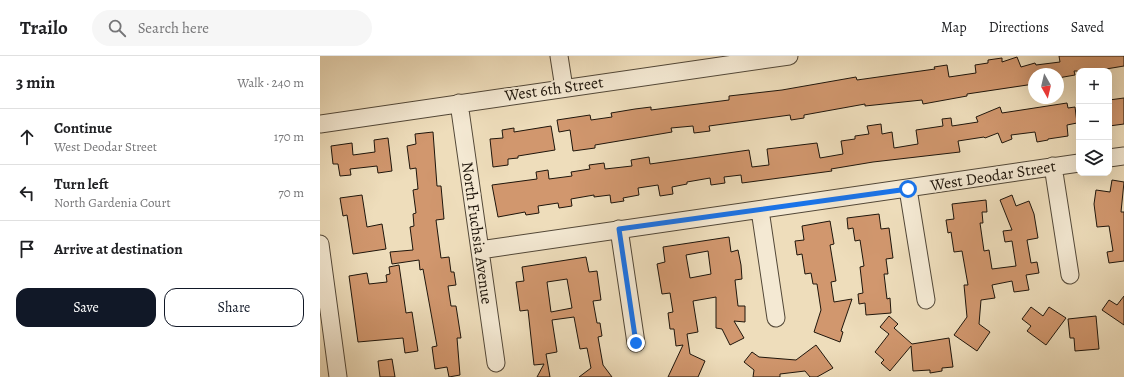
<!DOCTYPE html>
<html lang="en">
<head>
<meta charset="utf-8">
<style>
  :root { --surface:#fff; --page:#f6f6f6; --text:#202124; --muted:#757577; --line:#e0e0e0; --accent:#111827 }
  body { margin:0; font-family:Alegreya,serif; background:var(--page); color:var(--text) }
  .controls { position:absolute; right:12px; top:12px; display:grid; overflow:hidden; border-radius:8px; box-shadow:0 4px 16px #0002 }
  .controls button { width:36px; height:36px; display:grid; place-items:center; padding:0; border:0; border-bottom:1px solid var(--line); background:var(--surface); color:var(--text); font:20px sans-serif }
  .compass { position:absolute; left:708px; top:12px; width:36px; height:36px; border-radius:50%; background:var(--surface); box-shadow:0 4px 16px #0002; rotate:172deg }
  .stop { position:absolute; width:12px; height:12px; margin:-9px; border:3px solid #1a73e8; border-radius:50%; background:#fff }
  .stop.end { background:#1a73e8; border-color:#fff; box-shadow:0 1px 4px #0008 }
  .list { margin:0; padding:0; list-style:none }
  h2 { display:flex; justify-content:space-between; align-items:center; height:52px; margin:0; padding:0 16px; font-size:17px }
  h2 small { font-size:13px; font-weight:400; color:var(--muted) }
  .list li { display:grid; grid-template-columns:26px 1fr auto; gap:12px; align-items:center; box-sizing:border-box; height:56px; padding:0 16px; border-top:1px solid var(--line) }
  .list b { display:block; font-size:15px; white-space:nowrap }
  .list p { margin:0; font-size:13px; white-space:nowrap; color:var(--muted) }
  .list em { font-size:13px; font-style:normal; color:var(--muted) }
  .actions { display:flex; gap:8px; padding:12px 16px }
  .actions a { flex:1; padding:9px 0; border:1px solid var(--accent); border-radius:12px; text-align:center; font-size:14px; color:var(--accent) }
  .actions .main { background:var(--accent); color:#fff }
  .icon { flex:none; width:22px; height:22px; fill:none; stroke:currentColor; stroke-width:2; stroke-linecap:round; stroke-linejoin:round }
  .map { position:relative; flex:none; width:804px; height:321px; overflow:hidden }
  header { display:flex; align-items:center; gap:24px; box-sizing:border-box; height:56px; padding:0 20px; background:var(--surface); border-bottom:1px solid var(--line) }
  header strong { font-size:19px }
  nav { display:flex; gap:22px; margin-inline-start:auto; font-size:14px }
  .search { width:280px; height:36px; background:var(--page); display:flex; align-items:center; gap:10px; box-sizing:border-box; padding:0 14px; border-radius:22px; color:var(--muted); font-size:15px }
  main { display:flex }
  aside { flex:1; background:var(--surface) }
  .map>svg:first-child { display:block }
  .building { fill:#d1976e; stroke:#1e150b; fill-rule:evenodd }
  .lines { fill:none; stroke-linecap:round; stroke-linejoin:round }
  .minor-casing { stroke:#524737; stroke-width:19 }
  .minor { stroke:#f4e9d3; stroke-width:17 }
  .route { stroke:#1a73e8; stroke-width:5 }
  .labels { text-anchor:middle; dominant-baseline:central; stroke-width:4; stroke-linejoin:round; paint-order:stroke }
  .street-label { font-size:16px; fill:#1e150b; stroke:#f4e9d3 }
</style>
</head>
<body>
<header>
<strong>Trailo</strong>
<div class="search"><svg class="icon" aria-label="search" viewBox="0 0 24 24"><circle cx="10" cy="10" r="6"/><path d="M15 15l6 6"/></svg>Search here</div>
<nav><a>Map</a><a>Directions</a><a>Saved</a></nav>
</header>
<main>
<aside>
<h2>3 min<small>Walk · 240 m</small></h2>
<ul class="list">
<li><svg class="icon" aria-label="ahead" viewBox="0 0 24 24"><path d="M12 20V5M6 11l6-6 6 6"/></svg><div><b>Continue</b><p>West Deodar Street</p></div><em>170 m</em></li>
<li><svg class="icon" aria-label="left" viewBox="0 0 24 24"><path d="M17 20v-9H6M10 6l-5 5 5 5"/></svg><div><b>Turn left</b><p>North Gardenia Court</p></div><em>70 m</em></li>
<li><svg class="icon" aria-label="arrive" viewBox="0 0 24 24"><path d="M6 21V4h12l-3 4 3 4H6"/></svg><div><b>Arrive at destination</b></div></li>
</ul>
<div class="actions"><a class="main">Save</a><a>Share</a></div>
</aside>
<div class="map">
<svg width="804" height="321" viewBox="0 0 804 321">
  <rect width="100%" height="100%" fill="#edb"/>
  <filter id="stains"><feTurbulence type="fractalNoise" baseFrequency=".005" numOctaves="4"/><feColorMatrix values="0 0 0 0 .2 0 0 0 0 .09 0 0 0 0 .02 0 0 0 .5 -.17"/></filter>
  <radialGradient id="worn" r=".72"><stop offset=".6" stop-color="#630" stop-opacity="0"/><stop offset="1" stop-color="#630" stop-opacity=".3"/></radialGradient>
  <!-- building -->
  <path class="building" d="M739,0H804V10L774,15H754L755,19L738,22V18H714V28L647,38V40L603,48L602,44L545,50V48L484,59V62L471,64L470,59L389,70L390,75L374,77L373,70L351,72L352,76L275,89V92L253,95L250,74L239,76L237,64L270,59L271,64L292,61L291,57L315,53L331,51V54L409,44V40L462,34L536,21L537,24L615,13L614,11L627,9L629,21L656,17L655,9L668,7V4L682,2V6L697,1L701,11L715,7L716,9L740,6Z
    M804,42V68L789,70V44Z
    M747,47L748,52L755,51L757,67L747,69L748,80L728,83V84L717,86L715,76L691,79L692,83L682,87L678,77L665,82L664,81L638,85L640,96L553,106L511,113L512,115L422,127L421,119L404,121L405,127L391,129L390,122L367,126V128L352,131L353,138L340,140L338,129L318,132L319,139L303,142L304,145L291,147L290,139L274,141V139L251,143L252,150L239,152L238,147L218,150L219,157L206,159L205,156L178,161L172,129L217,123L216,116L228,114L229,123L252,120L251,116L270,113L269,109L284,107L285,113L312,110L311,104L329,101L330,108L429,94L432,111L449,109L447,93L497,87L500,102L523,98L521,85L535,83V80L549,78L547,70L561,68L562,78L572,76L574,92L598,88L596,74L623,70L622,63L631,62L632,70L658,66L656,61L680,51L682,57Z
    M231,70L235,94L198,100V102L188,103V109L173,111L170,83L183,82L182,74L194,72V76Z
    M113,76L117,130H121L124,163L116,164L121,202L129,201L131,216H134L136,229L128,230L131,250H136L141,282H137L140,319L129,321L127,311L115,313L112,291L117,290L103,213L100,214L99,204L72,208L70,196L93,194L90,171L94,170L93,158L96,157L93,134L98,133L96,112L90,113L87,90L96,88L95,78Z
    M68,82L72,115L58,117L57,110L30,113L31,119L20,120L18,108H13L11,90L32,87L33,99L55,96L54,84Z
    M792,124L804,126L801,156H804V205L789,207L787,196L793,195L789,170L777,171L774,148L776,134L790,136Z
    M42,139L47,171L62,168L66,193L33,198L27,159L23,160L20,142Z
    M692,139L696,150L709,145L714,158L718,182L707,184L711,207L717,206L719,217L706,219L709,234L694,236L692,225L672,229L675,242L661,244L659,268L670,276L657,295L634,279L647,261L644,229H648L642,195L634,196L631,176L628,177L626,164L634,163L632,148L666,144L667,156H662L663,167H660L664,195L669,194L672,213L696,210L692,185L685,186L683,175L692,174L680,144Z
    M559,158L561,173L569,172L573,202L566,203L568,218H564L567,243L570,242L571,257L546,259L545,247L539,248L538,238L543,237L540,211L544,210L540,184L535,185L533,172L528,173L527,162Z
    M510,165L514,188L510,189L516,225L511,226L514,246L532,243L521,275L523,276L520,286L494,276L501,254L497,228H493L491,217L485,218L482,198L477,199L475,185L484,184L482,170Z
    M409,181L411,196L418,194L421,209L422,223L415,224L418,250H425V266L414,265L424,282L410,289L402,273L396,272V241L373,245L378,276L367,278L370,298L385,305L378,321H348L363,289L356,290L354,273H350L348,257L353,256L350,237L342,238L337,208L345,206L343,191ZM388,195L391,218L370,222L366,199Z
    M266,201L269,216L277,215L281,244L273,245L277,267H280L282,280L278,281L283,309L292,321H259L271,312L267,292L260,293L254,261L232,264L237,296L226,298L230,321H217L224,308L214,309L208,254L200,255L196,226L204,225L202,211ZM247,223L252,252L231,256L227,226Z
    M79,209L85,250L86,257L92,256L98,295L85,297L83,282L38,286L29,220L47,217L49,228L67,226L66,219L70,218L69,211Z
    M804,240V269L782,254L789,244L797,249Z
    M711,251L723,260L729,251L746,262L726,289L707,275L711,270L702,263Z
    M569,260L578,268L574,272L592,288L629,282L633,311L622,312V315L610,317V314L593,315L591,290L570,315L561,307L564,304L555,296L569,278L560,271Z
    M776,260L779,293L755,295L754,282H750L748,263Z
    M496,289L513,312L497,321H490L485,315L460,318V321H433L434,314L424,306L432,296L439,301L476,304Z
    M72,303L75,321H60L58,305Z"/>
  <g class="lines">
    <!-- minor casing -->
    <g class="minor-casing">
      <path id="minor" d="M239,0L244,32
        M139,47L176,307
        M0,68L469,0
        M789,102L804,100
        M733,110L750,219
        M588,133L606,244
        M440,154L456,262
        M299,173L316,287
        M0,188L18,321
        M160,194L759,107"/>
    </g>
    <!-- minor -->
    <use href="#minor" class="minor"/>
  </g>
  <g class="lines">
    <!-- route -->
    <path class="route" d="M316,287L299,173L588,133"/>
  </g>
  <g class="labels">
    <!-- street labels -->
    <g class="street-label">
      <text transform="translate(234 33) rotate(-8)">West 6th Street</text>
      <text transform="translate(673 120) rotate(-9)">West Deodar Street</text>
      <text transform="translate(157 177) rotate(82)">North Fuchsia Avenue</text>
    </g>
  </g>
  <rect width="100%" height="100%" filter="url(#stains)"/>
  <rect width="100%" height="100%" fill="url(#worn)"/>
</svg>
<div class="controls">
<button>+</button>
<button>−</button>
<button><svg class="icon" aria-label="layers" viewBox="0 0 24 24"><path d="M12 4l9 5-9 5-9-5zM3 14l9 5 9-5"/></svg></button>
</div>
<svg class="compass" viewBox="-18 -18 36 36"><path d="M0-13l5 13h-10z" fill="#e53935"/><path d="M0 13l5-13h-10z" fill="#757577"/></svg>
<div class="stop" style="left:588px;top:133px"></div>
<div class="stop end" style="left:316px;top:287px"></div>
</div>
</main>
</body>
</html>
